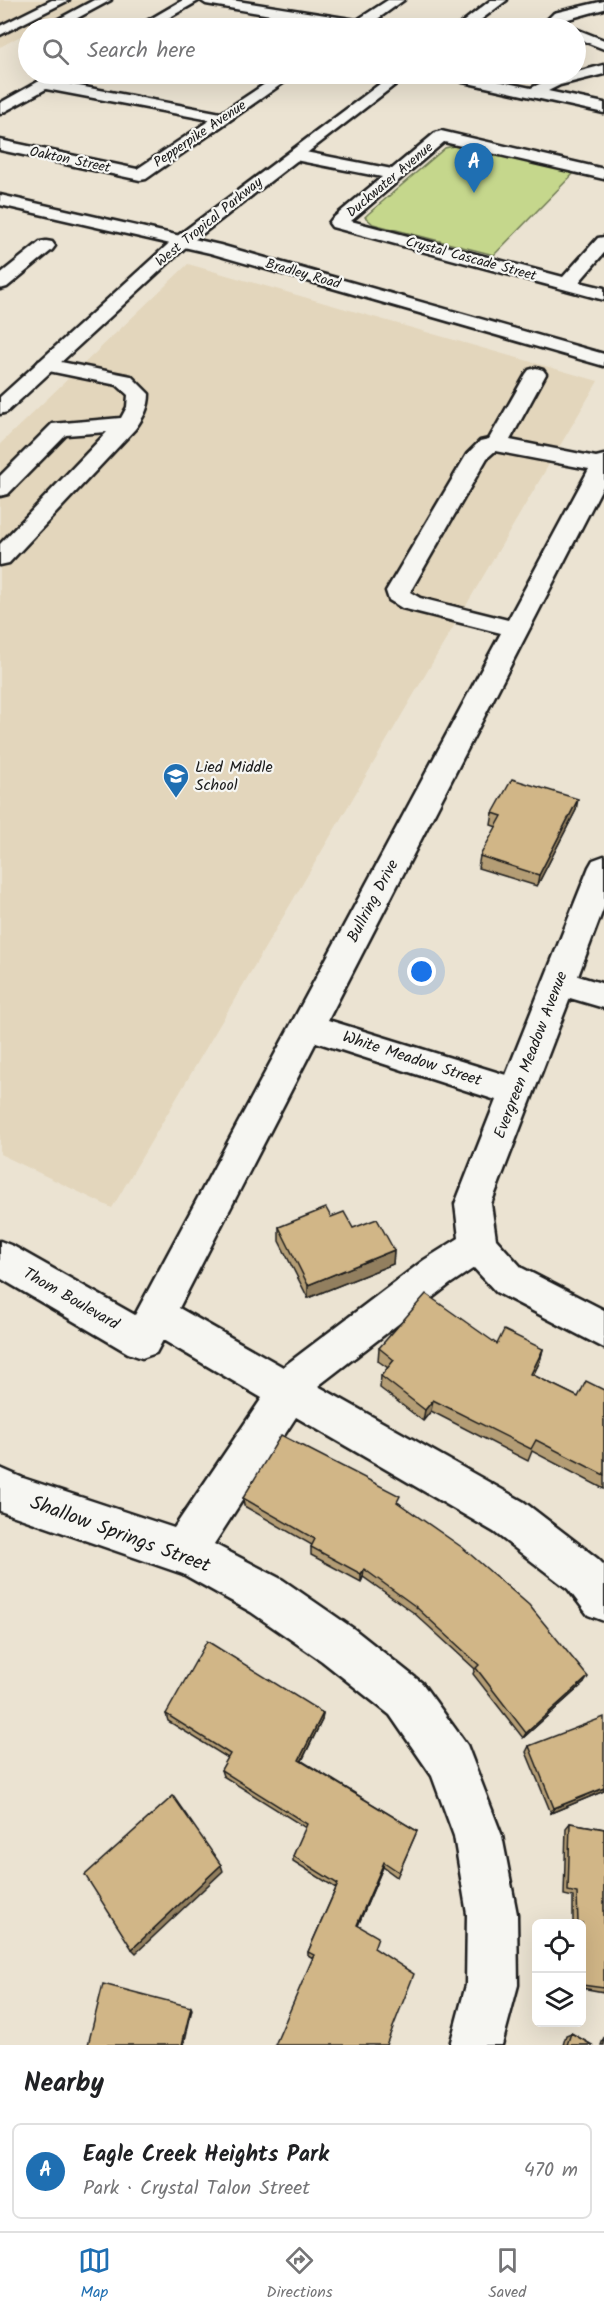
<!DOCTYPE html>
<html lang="en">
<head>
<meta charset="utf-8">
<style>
  :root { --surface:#fff; --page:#f6f6f6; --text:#202124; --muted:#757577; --line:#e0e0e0; --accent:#1f6fb2 }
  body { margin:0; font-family:Kalam,sans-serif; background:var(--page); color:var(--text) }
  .controls { position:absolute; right:18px; bottom:18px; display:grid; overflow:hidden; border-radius:9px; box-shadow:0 6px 24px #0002 }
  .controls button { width:54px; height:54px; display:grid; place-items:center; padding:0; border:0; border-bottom:2px solid var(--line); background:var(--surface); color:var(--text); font:30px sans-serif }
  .you { position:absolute; left:422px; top:972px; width:21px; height:21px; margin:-15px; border:4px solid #fff; border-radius:50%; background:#1a73e8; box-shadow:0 0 0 9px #1a73e833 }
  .badge { display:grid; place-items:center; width:39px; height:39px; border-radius:50%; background:var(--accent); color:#fff; font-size:20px; font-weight:700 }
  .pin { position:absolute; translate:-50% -50px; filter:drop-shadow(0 2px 3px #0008) }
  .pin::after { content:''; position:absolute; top:32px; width:21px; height:18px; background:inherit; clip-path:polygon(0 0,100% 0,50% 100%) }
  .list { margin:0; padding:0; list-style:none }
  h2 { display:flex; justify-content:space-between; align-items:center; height:78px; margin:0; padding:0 24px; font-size:26px }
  h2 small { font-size:20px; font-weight:400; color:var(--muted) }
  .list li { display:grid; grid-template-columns:39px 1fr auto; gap:18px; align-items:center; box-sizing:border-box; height:96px; margin:0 12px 12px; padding:0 12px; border:2px solid var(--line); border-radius:9px }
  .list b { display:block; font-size:22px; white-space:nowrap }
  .list p { margin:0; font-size:20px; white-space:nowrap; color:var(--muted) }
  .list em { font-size:20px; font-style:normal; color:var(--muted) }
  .icon { flex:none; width:33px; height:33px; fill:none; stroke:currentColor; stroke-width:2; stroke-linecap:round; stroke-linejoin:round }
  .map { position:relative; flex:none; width:604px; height:2045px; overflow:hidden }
  .search { position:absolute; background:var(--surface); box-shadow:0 6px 24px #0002; left:18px; right:18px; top:18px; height:66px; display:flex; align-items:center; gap:15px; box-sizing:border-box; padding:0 21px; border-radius:33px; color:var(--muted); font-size:22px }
  .sheet { height:186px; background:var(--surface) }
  nav { display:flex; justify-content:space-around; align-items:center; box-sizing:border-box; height:84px; border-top:2px solid var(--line); background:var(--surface); font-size:16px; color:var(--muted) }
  nav a { display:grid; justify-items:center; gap:3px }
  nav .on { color:var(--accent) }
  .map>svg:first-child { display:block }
  .built { fill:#e3d6bc }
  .green { fill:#c5d78c; stroke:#707a54; stroke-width:1.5 }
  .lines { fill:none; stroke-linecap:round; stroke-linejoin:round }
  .minor-casing { stroke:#1c1c1c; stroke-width:5 }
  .major-casing { stroke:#1c1c1c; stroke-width:5 }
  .minor { fill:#f6f6f2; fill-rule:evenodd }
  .major { fill:#f6f6f2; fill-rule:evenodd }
  .wall { fill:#b49d74; stroke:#1c1c1c; stroke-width:1.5 }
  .shaded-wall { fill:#927f5e; stroke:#1c1c1c; stroke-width:1.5 }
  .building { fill:#d1b687; stroke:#1c1c1c; stroke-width:1.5 }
  .labels { text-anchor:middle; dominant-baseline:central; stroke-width:4.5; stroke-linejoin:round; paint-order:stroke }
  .far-street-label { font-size:14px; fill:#1c1c1c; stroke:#f6f6f2 }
  .poi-label { font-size:16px; fill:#1c1c1c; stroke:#f6f6f2; text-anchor:start }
  .street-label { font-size:16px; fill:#1c1c1c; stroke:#f6f6f2 }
  .near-street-label { font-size:20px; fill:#1c1c1c; stroke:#f6f6f2 }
</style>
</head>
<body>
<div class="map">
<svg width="604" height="2045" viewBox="0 0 604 2045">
  <rect width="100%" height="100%" fill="#ebe3d2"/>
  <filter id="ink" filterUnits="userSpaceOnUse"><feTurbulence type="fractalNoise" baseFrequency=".0167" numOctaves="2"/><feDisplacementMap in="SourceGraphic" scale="12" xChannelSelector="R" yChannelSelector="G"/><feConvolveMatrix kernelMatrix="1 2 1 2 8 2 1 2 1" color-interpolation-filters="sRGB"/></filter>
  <g filter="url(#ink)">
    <!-- built -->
    <path class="built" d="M0,0H90L36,28H28V32L0,47Z
      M188,264L598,381L112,1208L0,1154V444Z"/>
    <!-- green -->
    <path class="green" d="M458,145L575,172L494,255L373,224L365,217L368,214L445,148Z"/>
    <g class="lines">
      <!-- minor casing -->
      <g class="minor-casing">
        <path id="minor" d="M52,0H69L0,35V26Z
          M94,0H111L59,28H42Z
          M183,0H231L357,20L388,0H404L365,28H348L206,4L200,0L151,28H135Z
          M604,1V9L561,21L571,28H553L547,20L554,13Z
          M576,29L604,40V49L576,38Z
          M604,65V74L560,85L548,91L604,103V113L463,82L456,78L463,74L531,88L550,79Z
          M52,74H69L58,82L221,113L280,74H296L146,179L140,180L0,150V140L137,169L210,120L46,89L0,114V103Z
          M441,131L604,169V179L444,142L351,221L563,277L598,238L604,237V253L579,282L604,288V300L332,227L329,223L332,219L382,177L295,160L287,155L295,150L392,169L435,133Z
          M0,195L220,245L604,354V366L210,253L0,205Z
          M46,241L52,242L55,246L52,250L7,287L0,289V274L40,242Z
          M46,359L131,376L149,394C149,408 143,418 135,429L9,563L0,565V544L107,432L66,435L8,494L0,496V476L52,424L121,418L127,407L128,395L117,385L39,369L36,365L39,361Z
          M536,368L543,370L546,374L510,440L596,457L604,455V484L328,1020L506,1075L589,867L593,860L604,856V907L578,976L604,984V1008L570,998L491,1204L496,1239L522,1268L604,1310V1348L496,1292L474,1268L450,1284L318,1386L524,1502L598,1559L604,1565V1621L588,1615L568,1589L494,1532L296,1417L214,1544L283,1580L354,1629L422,1683L467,1745L502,1836L517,1914L518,1985L502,2045H450L466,1985L467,1914L454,1836L432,1776L390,1715L322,1661L251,1612L183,1574L0,1511V1468L23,1478L174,1528L262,1398L163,1340L156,1353L142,1358L128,1353L0,1278V1241L13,1246L135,1315L501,633L402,608L389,600L386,591L467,454L480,441L489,439L526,374L529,370ZM495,451L589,469L508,620L420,598L410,592L487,458ZM316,1042L496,1100L455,1204L459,1238L424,1260L283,1367L179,1308Z"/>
      </g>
      <!-- major casing -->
      <g class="major-casing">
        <path id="major" d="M491,0H507L470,28H455Z
          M393,74H409L188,245L7,412L0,414V397L176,237Z"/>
      </g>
      <!-- minor -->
      <use href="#minor" class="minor"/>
      <!-- major -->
      <use href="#major" class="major"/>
    </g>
    <!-- wall -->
    <path class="wall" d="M576,810L537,886L478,868L480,856L497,827L491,825L493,813Z
      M331,1217L394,1250L393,1264L308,1298L279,1241V1227Z
      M497,1344L543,1349L540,1361L533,1375L578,1397L604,1390V1489L532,1451L528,1461L431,1411L423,1421L380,1388L381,1376L388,1368L378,1361L379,1348Z
      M243,1498L399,1503L584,1683L523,1738L473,1674L475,1669L414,1613L363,1577L361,1582L311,1555V1547L312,1545L244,1506Z
      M323,1713L322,1720L302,1761L417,1831L397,1877L383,1867L358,1925L313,1958L308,1955V1952L336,1888L293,1861V1856L306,1828L223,1776L221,1770L228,1758L168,1721L166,1714Z
      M529,1746L604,1791L551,1813L526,1752Z
      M570,1823L604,1829V1992L582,1988V1923H573V1897L564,1895L566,1828Z
      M571,2033L592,2045H563L566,2035Z
      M604,2037V2045H601Z"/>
    <!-- shaded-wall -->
    <path class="shaded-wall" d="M578,799L576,810L537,886L539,875Z
      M394,1250L393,1264L308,1298V1285Z
      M543,1349L540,1361L528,1386L531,1374Z
      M433,1400L431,1411L423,1421L425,1410Z
      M364,1569L363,1577L361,1582V1574Z
      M588,1677L584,1683L523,1738L526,1733Z
      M323,1713L322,1720L299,1766V1760Z
      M604,1788V1791L551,1813L554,1808Z
      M384,1862L383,1867L357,1928V1925Z
      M221,1865L223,1871L136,1953L132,1949Z
      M191,2007L192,2009L184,2045H182Z"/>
    <!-- building -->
    <path class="building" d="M512,779L578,799L539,875L480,856L502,816L493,813Z
      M326,1208L331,1217L344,1212L353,1228L377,1219L394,1250L308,1285L279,1227Z
      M426,1294L497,1344L504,1330L543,1349L531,1374L578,1397L586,1381L604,1390V1475L536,1440L531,1449L433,1400L425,1410L381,1376L394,1360L379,1348Z
      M281,1435L400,1496L397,1502L463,1548L529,1605L588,1677L526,1733L476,1668L479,1665L415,1606L364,1569L361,1574L311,1547L315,1539L243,1498Z
      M207,1641L323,1713L299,1760L417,1831L399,1872L384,1862L357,1925L378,1937L374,1948L414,1974L386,2045H275L314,1955L308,1952L338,1884L293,1856L307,1824L221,1770L230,1754L166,1714Z
      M604,1717V1788L554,1808L529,1746Z
      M173,1796L221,1865L132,1949L85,1875Z
      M570,1823L604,1829V1988L582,1985V1923H578L577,1893L568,1891Z
      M103,1984L191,2007L182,2045H88Z
      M571,2033L592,2045H567Z"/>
  </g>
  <!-- icons -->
  <defs>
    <g id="school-pin" transform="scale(1.35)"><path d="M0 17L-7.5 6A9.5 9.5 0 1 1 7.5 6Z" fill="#1f6fb2" stroke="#f6f6f2"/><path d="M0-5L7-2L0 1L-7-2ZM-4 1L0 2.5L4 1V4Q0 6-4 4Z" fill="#fff"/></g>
  </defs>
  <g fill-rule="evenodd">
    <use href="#school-pin" x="176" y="776"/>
  </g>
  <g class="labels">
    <!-- far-street labels -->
    <g class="far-street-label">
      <text transform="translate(200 134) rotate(-34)">Pepperpike Avenue</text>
      <text transform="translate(70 160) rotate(12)">Oakton Street</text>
      <text transform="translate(390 180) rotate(-40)">Duckwater Avenue</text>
      <text transform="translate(209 222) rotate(-39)">West Tropical Parkway</text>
      <text transform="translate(471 259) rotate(15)">Crystal Cascade Street</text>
      <text transform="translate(303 274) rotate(16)">Bradley Road</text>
    </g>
    <!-- poi labels -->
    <g class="poi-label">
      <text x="195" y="767">Lied Middle<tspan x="195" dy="18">School</tspan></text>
    </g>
    <!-- street labels -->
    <g class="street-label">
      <text transform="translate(373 901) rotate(-62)">Bullring Drive</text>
      <text transform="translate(531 1055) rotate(-69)">Evergreen Meadow Avenue</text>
      <text transform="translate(412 1059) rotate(18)">White Meadow Street</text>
      <text transform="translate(71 1299) rotate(30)">Thom Boulevard</text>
    </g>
    <!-- near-street labels -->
    <g class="near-street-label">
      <text transform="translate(120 1535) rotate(20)">Shallow Springs Street</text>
    </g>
  </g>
</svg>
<div class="controls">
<button><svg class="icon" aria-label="locate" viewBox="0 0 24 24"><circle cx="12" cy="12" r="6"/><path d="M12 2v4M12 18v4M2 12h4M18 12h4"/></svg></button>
<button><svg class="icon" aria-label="layers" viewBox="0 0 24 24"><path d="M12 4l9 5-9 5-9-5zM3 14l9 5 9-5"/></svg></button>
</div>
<div class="you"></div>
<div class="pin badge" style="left:474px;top:193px">A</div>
<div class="search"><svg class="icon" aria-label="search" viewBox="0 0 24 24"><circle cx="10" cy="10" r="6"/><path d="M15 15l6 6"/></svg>Search here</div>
</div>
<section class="sheet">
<h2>Nearby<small></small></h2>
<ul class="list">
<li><span class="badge">A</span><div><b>Eagle Creek Heights Park</b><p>Park · Crystal Talon Street</p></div><em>470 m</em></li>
</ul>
</section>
<nav>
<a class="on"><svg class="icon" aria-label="map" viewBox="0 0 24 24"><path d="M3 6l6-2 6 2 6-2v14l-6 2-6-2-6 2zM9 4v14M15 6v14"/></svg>Map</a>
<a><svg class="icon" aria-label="directions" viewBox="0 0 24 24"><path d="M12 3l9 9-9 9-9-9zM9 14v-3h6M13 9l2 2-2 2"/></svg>Directions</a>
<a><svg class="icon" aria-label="saved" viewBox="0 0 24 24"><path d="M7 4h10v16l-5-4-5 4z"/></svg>Saved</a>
</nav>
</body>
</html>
